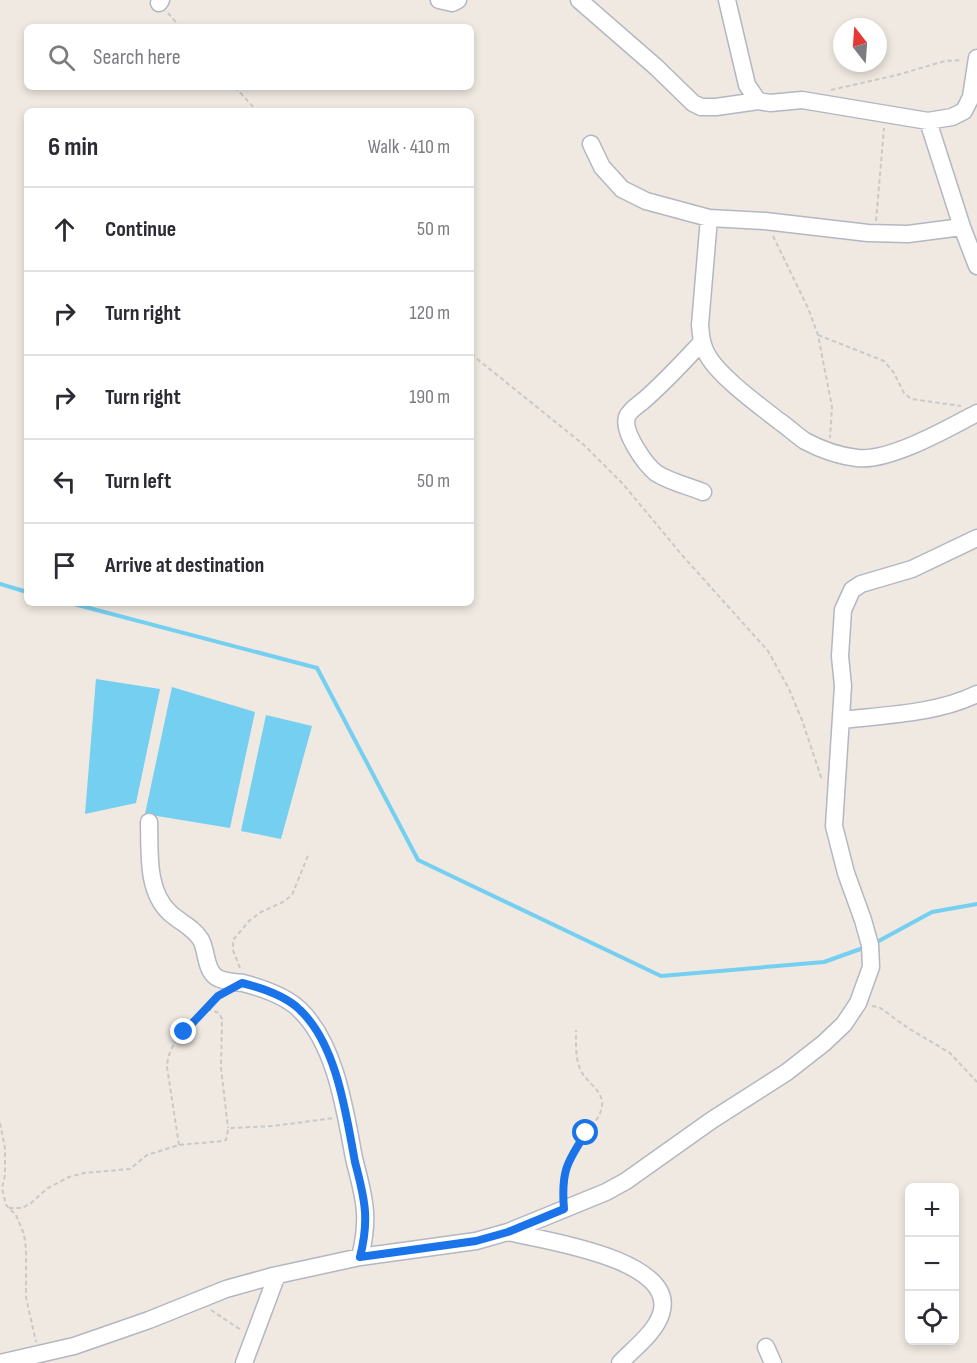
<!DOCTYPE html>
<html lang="en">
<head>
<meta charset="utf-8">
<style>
  :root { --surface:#fff; --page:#f7f7f7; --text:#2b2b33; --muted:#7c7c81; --line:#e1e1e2 }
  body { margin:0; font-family:"Sofia Sans Condensed",sans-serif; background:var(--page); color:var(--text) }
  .controls { position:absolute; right:18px; bottom:18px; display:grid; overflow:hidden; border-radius:9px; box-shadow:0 3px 9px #0003 }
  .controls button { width:54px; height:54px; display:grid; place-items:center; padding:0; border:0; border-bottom:2px solid var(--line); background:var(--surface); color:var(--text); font:30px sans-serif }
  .compass { position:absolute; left:833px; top:18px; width:54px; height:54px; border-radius:50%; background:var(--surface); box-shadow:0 3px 9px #0003; rotate:343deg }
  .stop { position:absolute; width:18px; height:18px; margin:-14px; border:4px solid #1a73e8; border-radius:50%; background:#fff }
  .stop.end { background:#1a73e8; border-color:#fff; box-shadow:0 2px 6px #0008 }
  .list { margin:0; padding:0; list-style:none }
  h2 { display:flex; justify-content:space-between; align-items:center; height:78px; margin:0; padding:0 24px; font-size:26px }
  h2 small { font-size:20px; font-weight:400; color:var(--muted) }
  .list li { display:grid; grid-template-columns:39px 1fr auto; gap:18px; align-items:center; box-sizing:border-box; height:84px; padding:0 24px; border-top:2px solid var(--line) }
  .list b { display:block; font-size:22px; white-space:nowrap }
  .list em { font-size:20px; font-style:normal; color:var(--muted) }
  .icon { flex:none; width:33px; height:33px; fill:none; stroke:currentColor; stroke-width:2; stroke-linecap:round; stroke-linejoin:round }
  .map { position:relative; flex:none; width:977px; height:1363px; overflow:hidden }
  .search { position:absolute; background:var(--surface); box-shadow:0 3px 9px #0003; left:24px; top:24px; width:450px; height:66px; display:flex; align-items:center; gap:15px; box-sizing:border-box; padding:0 21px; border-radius:9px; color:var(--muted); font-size:22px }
  .panel { position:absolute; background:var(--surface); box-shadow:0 3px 9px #0003; left:24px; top:108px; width:450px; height:498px; border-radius:9px }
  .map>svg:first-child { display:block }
  .water { fill:#75cff0 }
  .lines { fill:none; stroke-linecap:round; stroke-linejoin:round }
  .stream { stroke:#75cff0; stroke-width:4 }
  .minor-casing { stroke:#b4b7c1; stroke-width:19 }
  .path { stroke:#c9c9c9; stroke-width:2; stroke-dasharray:4.5 3; stroke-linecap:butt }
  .minor { stroke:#fff; stroke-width:16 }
  .route { stroke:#1a73e8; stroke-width:8 }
</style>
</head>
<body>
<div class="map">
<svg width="977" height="1363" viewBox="0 0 977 1363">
  <rect width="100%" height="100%" fill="#efe9e1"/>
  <!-- water -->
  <path class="water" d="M96,679L160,689L136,803L85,814Z
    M172,687L255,712L230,828L145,814Z
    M266,715L312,726L281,839L241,831Z"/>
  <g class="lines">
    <!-- stream -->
    <path class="stream" d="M0,584L27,592
      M70,603L317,668L418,860L661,976L824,962L866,947
      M875,943L932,912L977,904"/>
    <!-- minor casing -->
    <g class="minor-casing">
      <path id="minor" d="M439,0L452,3L458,0
        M579,0L656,67L693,103L701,107H716L758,101
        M727,0L747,85L758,101L770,103L802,100L928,121L952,117L964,111L971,97L977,58
        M159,3L161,0
        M928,121L962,227L977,266
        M591,144L602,167L622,189L646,201L709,218L765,221L868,233L908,234L962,227
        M709,218L700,325C701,336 702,347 708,356C720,377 760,406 779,421C788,427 796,435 805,441C820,449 840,456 857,458C889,462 949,428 977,413
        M702,342C683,362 664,383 643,401C638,405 629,411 627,417C622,432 645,464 656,473C670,482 688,486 703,492
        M841,720C885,715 936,714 977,694
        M149,822C150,852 146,891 170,913C181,923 193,927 201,940C207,951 205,969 216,977C223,982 235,982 243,983C262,988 286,996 300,1010C336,1045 345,1111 354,1158C358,1175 364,1194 365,1212C366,1228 364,1241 360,1257
        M508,1232C542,1240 679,1259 661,1314C655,1333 633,1349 620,1363
        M766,1347L773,1363
        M0,1363L74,1346L149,1320L226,1289L273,1276L360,1257L476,1241L508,1232L606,1192L626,1181L712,1120L787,1072L824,1043L844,1024L858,1003L871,967L870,945L863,920L846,873L834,826L843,686L840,656L843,610L852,590L861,584L912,569L977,538
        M244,1363L277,1275"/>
    </g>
    <!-- path -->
    <path class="path" d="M168,13L180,27
      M235,87L257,111
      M831,90L897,75L945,61L962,60
      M876,221L884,128
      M773,236L808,308L818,335L832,407L830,438
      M818,335L884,361L894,373L904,393L911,399L961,406
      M471,354L584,445L623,484L682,555L768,651L789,689L802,720L822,780
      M240,968L233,950V940L249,921L261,912L283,902L292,895L309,853
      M872,1006L879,1007L908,1028L950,1053L977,1082
      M207,1009L219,1013L222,1019L221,1068L228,1128
      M0,1123L5,1148V1175L2,1188L6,1205L16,1215L24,1234L26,1249V1297L36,1342
      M179,1145L167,1067C168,1040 191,1027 207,1009C212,1004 215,999 220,995
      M563,1194C562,1169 573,1150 588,1131C593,1124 601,1116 602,1106C604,1091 587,1083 581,1071C575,1058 576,1044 576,1030
      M9,1208H22L31,1203L48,1188L69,1177L84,1173L130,1169L147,1155L179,1145L223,1141L226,1140L228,1130L232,1128L273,1126L334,1118
      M211,1310L241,1330"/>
    <!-- minor -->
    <use href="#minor" class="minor"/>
  </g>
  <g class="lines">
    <!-- route -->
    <path class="route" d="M184,1032L218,996L242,983C262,988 286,996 300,1010C337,1045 346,1114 355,1162C359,1178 364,1195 365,1212C366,1227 364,1241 360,1257L476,1241L508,1232L564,1209C561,1173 566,1163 586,1133"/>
  </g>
</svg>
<div class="controls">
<button>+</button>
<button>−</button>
<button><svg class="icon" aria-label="locate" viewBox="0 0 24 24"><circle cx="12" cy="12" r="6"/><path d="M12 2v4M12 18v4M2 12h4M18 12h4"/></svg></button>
</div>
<svg class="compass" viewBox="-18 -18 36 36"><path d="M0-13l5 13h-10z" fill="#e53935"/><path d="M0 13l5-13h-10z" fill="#7c7c81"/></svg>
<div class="stop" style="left:586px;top:1133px"></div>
<div class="stop end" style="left:184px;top:1032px"></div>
<div class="search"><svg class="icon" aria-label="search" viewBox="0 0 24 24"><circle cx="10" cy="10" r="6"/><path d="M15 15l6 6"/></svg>Search here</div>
<section class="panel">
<h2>6 min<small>Walk · 410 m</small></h2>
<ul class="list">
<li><svg class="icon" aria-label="ahead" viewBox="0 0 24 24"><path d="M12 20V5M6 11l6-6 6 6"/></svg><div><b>Continue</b></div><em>50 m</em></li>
<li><svg class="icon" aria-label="right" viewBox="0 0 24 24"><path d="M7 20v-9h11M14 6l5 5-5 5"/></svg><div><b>Turn right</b></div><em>120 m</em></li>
<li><svg class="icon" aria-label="right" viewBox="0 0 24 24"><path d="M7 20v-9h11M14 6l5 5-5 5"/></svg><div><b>Turn right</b></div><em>190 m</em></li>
<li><svg class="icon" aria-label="left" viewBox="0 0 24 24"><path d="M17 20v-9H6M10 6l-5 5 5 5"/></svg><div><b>Turn left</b></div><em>50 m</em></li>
<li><svg class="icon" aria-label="arrive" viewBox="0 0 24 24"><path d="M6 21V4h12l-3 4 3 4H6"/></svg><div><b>Arrive at destination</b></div></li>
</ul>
</section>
</div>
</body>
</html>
